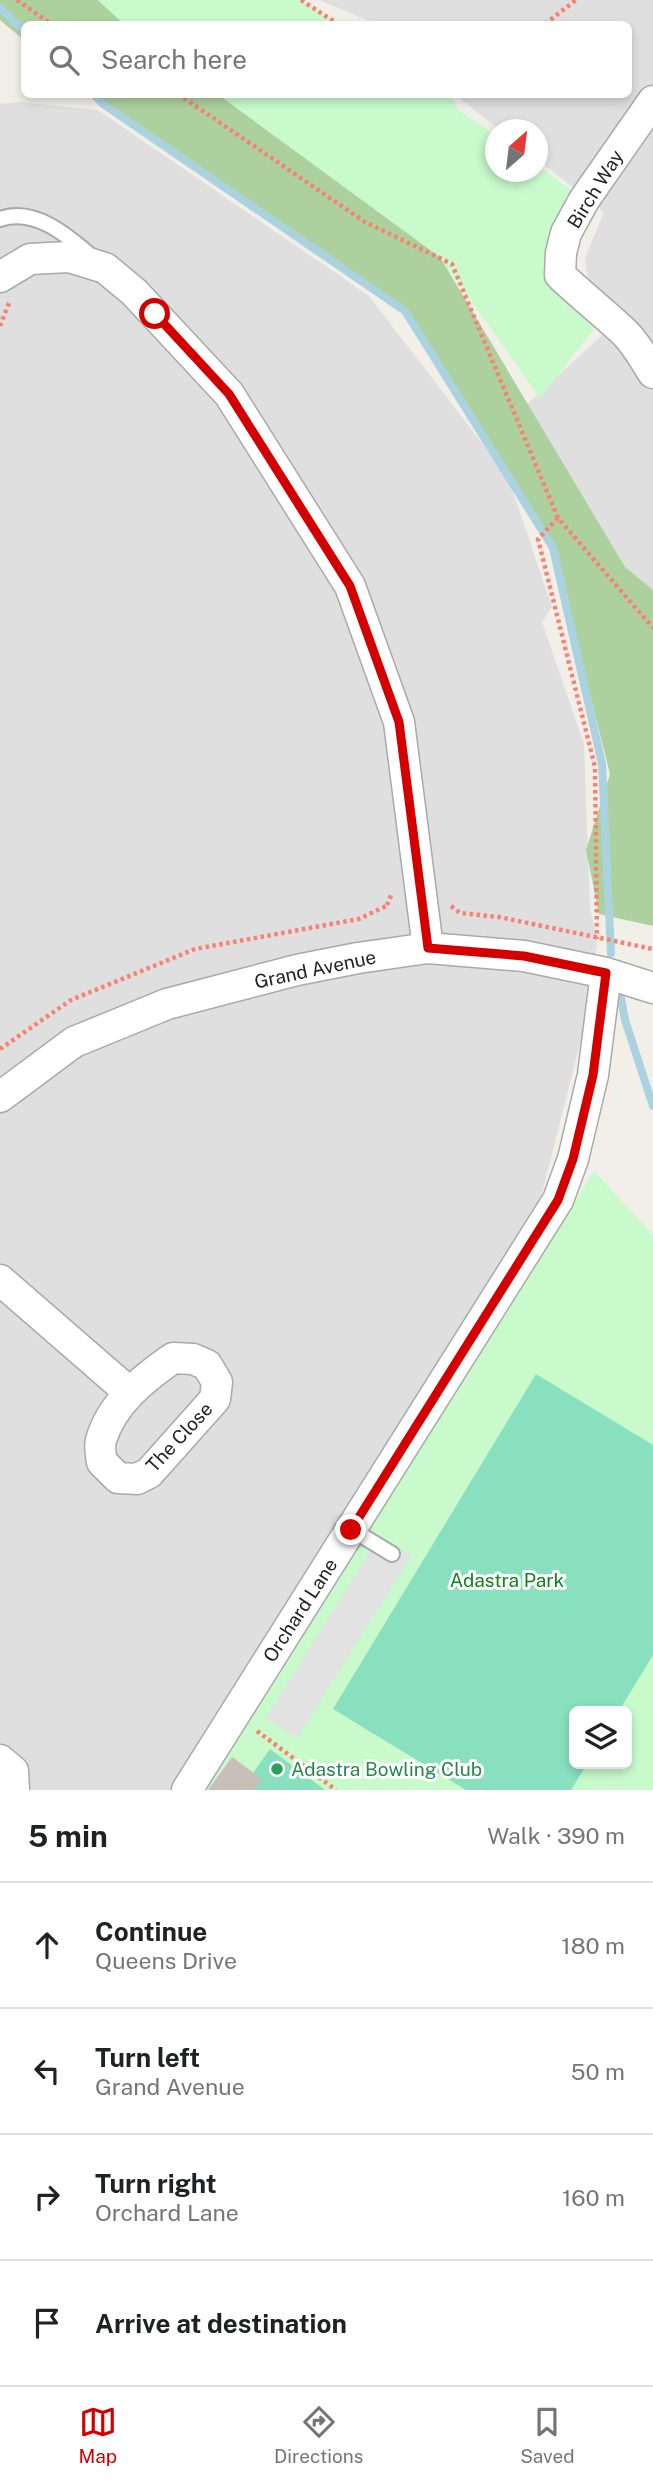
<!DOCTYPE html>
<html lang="en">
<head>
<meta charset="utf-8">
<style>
  :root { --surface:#fff; --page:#f2f2f2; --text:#202124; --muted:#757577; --line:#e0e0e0; --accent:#d40000 }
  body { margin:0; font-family:"Public Sans",sans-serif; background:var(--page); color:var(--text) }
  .controls { position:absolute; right:21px; bottom:21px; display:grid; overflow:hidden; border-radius:10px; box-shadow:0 4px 10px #0003 }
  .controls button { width:63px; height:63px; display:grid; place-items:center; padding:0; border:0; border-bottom:2px solid var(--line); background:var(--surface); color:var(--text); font:35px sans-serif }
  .compass { position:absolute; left:485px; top:119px; width:63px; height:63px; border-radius:50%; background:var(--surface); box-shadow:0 4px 10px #0003; rotate:28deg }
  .stop { position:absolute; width:21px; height:21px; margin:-16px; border:5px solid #d40000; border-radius:50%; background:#fff }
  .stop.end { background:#d40000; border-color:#fff; box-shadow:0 2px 7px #0008 }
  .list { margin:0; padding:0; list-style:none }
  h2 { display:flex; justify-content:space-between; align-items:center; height:91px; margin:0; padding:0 28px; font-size:30px }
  h2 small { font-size:23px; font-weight:400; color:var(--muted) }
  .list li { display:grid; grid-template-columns:46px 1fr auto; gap:21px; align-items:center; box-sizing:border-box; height:126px; padding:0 28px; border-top:2px solid var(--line) }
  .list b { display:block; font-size:26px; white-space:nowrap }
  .list p { margin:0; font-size:23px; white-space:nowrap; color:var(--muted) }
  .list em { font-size:23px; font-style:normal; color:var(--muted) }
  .icon { flex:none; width:38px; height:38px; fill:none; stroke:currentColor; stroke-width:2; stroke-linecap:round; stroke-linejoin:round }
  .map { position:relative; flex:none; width:653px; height:1790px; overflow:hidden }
  .search { position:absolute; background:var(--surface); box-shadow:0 4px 10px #0003; left:21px; right:21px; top:21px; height:77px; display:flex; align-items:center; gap:18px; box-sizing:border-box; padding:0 24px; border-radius:10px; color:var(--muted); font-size:26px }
  .sheet { height:595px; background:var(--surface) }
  nav { display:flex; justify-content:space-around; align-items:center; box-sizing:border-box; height:98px; border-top:2px solid var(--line); background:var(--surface); font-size:19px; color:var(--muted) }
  nav a { display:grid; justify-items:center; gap:4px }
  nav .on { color:var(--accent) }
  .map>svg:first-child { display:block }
  .residential { fill:#e0dfdf }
  .forest { fill:#add19e }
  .park { fill:#c8facc; fill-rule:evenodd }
  .pitch { fill:#88e0be }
  .parking { fill:#e2e2e2 }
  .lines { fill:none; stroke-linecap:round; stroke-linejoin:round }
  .stream { stroke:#aad3df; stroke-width:8 }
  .building { fill:#c7bfb8 }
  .service-casing { stroke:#a9a9a9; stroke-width:18 }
  .minor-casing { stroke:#a9a9a9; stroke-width:33 }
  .path { stroke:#fa8072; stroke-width:4.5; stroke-dasharray:3.5 3.5; stroke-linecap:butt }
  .service { stroke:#fff; stroke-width:14 }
  .minor { stroke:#fff; stroke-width:30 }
  .route { stroke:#d40000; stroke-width:9 }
  .leisure-dot { fill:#2e9e5b; stroke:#fff; stroke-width:2.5 }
  .labels { text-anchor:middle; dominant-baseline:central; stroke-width:6; stroke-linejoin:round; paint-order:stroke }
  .street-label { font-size:19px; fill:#222; stroke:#fff }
  .park-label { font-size:19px; fill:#0c8416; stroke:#fff }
  .leisure-label { font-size:19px; fill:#27864d; stroke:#fff; text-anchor:start }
</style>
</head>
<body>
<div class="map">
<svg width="653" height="1790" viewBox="0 0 653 1790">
  <rect width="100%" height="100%" fill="#f2efe9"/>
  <!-- residential -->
  <path class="residential" d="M319,0H653V596L622,572L523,408L624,315L589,285L585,258L604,212L538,160V130L499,129L461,100L460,95L628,94V24H376Z
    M19,102L98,110L369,296L508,477L552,607L542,622L584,744L590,908L597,938L593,992L539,1205L173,1790H0V104Z"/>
  <!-- forest -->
  <path class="forest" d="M0,0H98L124,24H24V40L0,20Z
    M91,95H219L440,257L625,567L653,590V926L599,914L586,850L610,774L553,548L405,311Z"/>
  <!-- park -->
  <path class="park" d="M98,0H301L338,24H124Z
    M219,95H451L457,109L495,135L496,172H538V165L584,200L561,253L605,315L540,398L440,257Z
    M594,1171L653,1235V1790H201ZM574,1711H627V1764H574Z"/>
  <!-- pitch -->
  <path class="pitch" d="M536,1374L653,1445V1655L619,1711H574V1764H587L571,1790H466L333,1709Z
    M270,1749L325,1790H241Z"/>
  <!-- parking -->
  <path class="parking" d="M380,1536L411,1556L297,1738L266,1718Z"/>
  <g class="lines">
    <!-- stream -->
    <path class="stream" d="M0,8L24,31
      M93,94L103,104L405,311L553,548L602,764L611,953
      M621,998L625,1020L653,1106"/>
  </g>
  <!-- building -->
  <path class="building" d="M232,1757L262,1779L254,1790H208Z"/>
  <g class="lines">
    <!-- service casing -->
    <g class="service-casing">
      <path id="service" d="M0,219C34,207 67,235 91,256
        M351,1529L392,1554"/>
    </g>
    <!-- minor casing -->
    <g class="minor-casing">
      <path id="minor" d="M653,101L584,200L566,233L561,253L560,275C581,295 604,313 625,333C637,345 644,359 653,373
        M0,277L30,259L69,257L105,268L134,292L229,394L350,586L399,722L428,948
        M0,1097L74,1042L167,1004L297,970L358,958L428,948L524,956L606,973L653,988
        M0,1280L129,1392
        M173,1358L193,1359L207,1365L217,1382L215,1399L149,1473L137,1479L118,1478L102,1462C101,1456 99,1447 101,1440C112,1403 143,1379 173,1358Z
        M0,1760L13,1771L14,1790
        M187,1790L558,1200L573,1159L593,1075L606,973"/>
    </g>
    <!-- path -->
    <path class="path" d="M17,0L51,24
      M301,0L338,24
      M545,24L576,0
      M178,94L365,222L452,264L558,518L653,628
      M0,326L9,303
      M558,518L538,539L595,767L597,939
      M387,905L392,893
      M451,906L460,913L499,917L653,949
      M0,1049L71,1000L195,949L359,919L388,905
      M257,1731L336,1790"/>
    <!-- service -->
    <use href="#service" class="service"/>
    <!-- minor -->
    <use href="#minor" class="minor"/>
  </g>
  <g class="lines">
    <!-- route -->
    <path class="route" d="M155,314L229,394L350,586L399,722L428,948L524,956L606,973L593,1075L573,1159L558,1200L351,1530"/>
  </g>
  <!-- markers -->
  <circle class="leisure-dot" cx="277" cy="1769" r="7"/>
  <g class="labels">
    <!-- street labels -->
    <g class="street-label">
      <text transform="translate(595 189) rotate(-58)">Birch Way</text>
      <text transform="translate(315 969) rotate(-12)">Grand Avenue</text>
      <text transform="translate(179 1437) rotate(-47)">The Close</text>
      <text transform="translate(300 1610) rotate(-57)">Orchard Lane</text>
    </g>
    <!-- park labels -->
    <g class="park-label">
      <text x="507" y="1580">Adastra Park</text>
    </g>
    <!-- leisure labels -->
    <g class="leisure-label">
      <text x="291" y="1769">Adastra Bowling Club</text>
    </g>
  </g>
</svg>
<div class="controls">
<button><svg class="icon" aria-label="layers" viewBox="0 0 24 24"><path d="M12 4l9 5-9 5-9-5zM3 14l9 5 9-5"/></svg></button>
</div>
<svg class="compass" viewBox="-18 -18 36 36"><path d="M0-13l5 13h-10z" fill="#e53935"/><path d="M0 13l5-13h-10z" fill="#757577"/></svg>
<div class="stop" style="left:155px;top:314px"></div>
<div class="stop end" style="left:351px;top:1530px"></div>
<div class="search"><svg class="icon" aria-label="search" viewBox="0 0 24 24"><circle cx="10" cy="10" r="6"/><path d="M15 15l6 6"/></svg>Search here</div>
</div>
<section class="sheet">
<h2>5 min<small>Walk · 390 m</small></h2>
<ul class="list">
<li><svg class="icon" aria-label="ahead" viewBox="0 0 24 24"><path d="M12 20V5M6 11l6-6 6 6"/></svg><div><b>Continue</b><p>Queens Drive</p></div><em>180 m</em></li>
<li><svg class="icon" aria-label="left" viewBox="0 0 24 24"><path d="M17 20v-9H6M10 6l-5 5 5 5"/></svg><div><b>Turn left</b><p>Grand Avenue</p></div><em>50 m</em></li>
<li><svg class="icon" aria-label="right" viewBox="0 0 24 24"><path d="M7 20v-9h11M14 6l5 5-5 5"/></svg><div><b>Turn right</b><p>Orchard Lane</p></div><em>160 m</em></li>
<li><svg class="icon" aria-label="arrive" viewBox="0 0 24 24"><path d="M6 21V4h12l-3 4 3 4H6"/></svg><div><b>Arrive at destination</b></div></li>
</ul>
</section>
<nav>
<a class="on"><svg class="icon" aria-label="map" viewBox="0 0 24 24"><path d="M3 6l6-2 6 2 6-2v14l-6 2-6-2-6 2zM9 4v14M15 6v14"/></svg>Map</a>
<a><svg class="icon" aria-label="directions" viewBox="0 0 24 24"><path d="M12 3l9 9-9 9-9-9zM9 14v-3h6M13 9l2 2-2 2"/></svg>Directions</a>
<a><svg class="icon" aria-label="saved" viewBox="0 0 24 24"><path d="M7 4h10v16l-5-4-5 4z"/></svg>Saved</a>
</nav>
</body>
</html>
